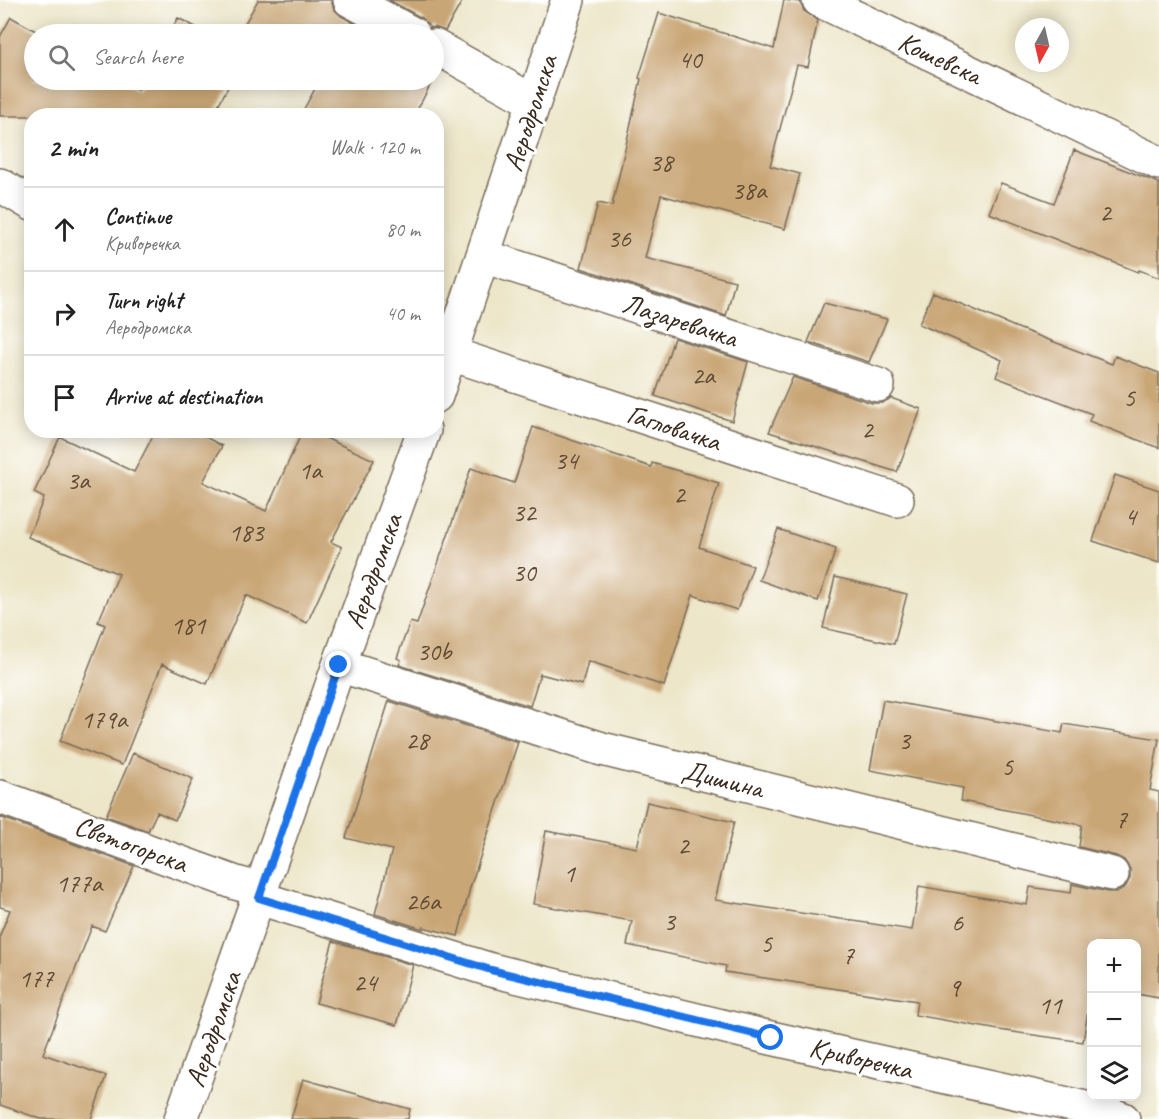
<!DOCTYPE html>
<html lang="en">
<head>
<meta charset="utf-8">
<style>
  :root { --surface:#fff; --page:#f6f6f6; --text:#222; --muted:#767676; --line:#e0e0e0 }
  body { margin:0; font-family:Caveat,sans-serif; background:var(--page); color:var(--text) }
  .controls { position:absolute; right:18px; bottom:18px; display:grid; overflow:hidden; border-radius:12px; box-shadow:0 3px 15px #0003 }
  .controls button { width:54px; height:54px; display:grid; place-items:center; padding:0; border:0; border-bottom:2px solid var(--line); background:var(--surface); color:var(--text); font:30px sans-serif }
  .compass { position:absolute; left:1015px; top:18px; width:54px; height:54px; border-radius:50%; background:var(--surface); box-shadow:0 3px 15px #0003; rotate:188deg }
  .stop { position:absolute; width:18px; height:18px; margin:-14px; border:4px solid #1a73e8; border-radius:50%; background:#fff }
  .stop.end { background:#1a73e8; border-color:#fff; box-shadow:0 2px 6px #0008 }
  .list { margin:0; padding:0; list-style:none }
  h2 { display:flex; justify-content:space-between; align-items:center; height:78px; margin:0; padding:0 24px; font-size:26px }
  h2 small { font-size:20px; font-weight:400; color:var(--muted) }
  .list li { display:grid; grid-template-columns:39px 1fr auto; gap:18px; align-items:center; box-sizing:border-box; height:84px; padding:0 24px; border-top:2px solid var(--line) }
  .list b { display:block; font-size:22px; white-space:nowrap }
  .list p { margin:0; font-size:20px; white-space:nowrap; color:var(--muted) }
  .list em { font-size:20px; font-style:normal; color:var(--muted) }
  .icon { flex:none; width:33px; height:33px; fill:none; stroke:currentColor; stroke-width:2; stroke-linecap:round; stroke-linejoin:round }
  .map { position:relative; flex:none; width:1159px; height:1119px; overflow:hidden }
  .search { position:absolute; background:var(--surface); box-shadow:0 3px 15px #0003; left:24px; top:24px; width:420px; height:66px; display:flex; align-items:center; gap:15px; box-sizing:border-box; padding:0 21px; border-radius:33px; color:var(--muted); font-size:22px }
  .panel { position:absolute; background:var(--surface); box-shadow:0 3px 15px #0003; left:24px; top:108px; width:420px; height:330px; border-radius:24px }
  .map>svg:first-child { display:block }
  .building { fill:#c9a676 }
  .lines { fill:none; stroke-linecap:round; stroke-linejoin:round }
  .minor-casing { stroke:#796c5a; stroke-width:36 }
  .minor { stroke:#fff; stroke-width:33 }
  .route { stroke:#1a73e8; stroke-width:8 }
  .labels { text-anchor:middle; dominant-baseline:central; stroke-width:6; stroke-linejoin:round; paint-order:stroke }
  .number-label { font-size:26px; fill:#5e4934 }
  .street-label { font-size:28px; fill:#3b2a1e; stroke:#fff }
</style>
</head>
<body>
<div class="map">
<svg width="1159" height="1119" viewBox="0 0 1159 1119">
  <rect width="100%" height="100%" fill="#fff"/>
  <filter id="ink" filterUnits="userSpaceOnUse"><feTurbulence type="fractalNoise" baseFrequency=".0167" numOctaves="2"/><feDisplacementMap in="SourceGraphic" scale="12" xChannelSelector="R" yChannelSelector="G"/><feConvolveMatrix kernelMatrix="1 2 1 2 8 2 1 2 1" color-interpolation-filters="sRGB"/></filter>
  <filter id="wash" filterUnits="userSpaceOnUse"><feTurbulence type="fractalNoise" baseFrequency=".008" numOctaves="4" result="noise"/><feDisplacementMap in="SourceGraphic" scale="24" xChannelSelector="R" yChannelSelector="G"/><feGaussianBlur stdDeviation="1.35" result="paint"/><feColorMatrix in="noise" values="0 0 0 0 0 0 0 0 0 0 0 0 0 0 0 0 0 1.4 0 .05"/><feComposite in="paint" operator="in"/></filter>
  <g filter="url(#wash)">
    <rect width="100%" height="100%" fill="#ede6c9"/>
    <g id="blocks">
      <!-- building -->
      <path class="building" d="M258,0H331L334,9L341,16L374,34H239Z
        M389,0H463L445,31L434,27L430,28L422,18Z
        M784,0L800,2L804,11L818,20L808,67L797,65L770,166L800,174L785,229L661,195L645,258L735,281L726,316L581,268L598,203L612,206L641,79L639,78L659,13L774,49Z
        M11,17L41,34H34V80H119L138,90L144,80H232L212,116H0V37Z
        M178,18L209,34H169Z
        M434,78L414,116H300L320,80Z
        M1074,150L1159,183V278L1139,270L1138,272L989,213L1001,183L1054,203Z
        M933,292L1015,327L1112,364L1115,356L1159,373V448L1089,421L1092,414L996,377L1002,360L919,324Z
        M824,303L887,319L869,362L808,342Z
        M674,338L748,362L732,421L655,396Z
        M793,377L872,403H882L891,398L921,409L897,472L769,432Z
        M533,427L651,467L652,463L719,483L699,547L753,566L737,610L693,595L664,686L588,661L582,685L540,674L530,706L399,665L401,660L397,658L410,622L417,624L471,468L514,483Z
        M156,430H193L222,446L203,482L266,511L303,430H308L374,460L331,542L342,547L307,623L246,595L207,684L162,664L122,765L60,741L105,625L98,622L119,574L28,537L44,498L34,493L60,437L134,472Z
        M1115,475L1159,490V563L1093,541Z
        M778,529L836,549L818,601L759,580Z
        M835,577L907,594L894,644L823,628Z
        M883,700L1062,733L1064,724L1159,739L1150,790L1159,792V998L1137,994V944H1092V986L1083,1042L999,1030L915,1015L917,1001L725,972L726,966L627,945L632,921L533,904L546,831L637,848L647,802L734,822L715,900L912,930L919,886L1027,905L1030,887L1071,893L1072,884L1108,892H1118L1126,886L1130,878V869L1124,860L1116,856L1079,847L1082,825L961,801L963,788L870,770Z
        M389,701L518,742L470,888L458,936L423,927V929L375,914L392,850L346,838Z
        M133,753L193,779L175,820L157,812L148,831L106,816Z
        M0,817L134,866L105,931L92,926L43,1054L106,1076L91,1119H41L0,1105V935L10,910L0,907Z
        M333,941L413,965L397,1025L316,1003Z
        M303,1079L410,1109L408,1119H291Z"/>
    </g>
  </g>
  <g filter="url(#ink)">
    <use href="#blocks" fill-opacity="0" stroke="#796c5a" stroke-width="1.5"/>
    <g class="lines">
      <!-- minor casing -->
      <g class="minor-casing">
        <path id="minor" d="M350,0L413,34
          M819,0L1159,163
          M434,46L534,102
          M0,185L32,204
          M483,256L878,385
          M451,354L897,500
          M436,396L568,0
          M339,665L602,749L1112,874
          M0,797L236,883L262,890
          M259,898L491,970L771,1038L1104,1112L1123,1119
          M181,1119L339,665L424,430"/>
      </g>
      <!-- minor -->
      <use href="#minor" class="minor"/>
    </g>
  </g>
  <g class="lines" filter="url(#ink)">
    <!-- route -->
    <path class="route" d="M339,665L259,898L491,970L771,1038"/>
  </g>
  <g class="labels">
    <!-- number labels -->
    <g class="number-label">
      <text x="690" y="59">40</text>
      <text x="661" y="162">38</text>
      <text x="749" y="190">38a</text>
      <text x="1105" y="212">2</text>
      <text x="619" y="238">36</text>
      <text x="703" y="375">2a</text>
      <text x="1129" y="397">5</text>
      <text x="867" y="429">2</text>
      <text x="566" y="460">34</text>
      <text x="310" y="470">1a</text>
      <text x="78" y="480">3a</text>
      <text x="679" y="494">2</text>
      <text x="524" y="512">32</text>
      <text x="1130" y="516">4</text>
      <text x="246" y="532">183</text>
      <text x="524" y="572">30</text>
      <text x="188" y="625">181</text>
      <text x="434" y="651">30b</text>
      <text x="104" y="719">179a</text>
      <text x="417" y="740">28</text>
      <text x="904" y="740">3</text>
      <text x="1007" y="766">5</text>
      <text x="1121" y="819">7</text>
      <text x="683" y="845">2</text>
      <text x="569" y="873">1</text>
      <text x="79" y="883">177a</text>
      <text x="423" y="901">26a</text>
      <text x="669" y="921">3</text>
      <text x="957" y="922">6</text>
      <text x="766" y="943">5</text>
      <text x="848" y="955">7</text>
      <text x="36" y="978">177</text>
      <text x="365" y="982">24</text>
      <text x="954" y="987">9</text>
      <text x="1050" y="1005">11</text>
    </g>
    <!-- street labels -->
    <g class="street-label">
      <text transform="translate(940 58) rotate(25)">Кошевска</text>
      <text transform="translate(530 113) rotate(-72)">Аеродромска</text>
      <text transform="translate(680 320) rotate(18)">Лазаревачка</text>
      <text transform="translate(674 427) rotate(18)">Гагловачка</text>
      <text transform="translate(373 571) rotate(-70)">Аеродромска</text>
      <text transform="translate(723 779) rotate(14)">Дишина</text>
      <text transform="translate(131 844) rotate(20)">Светогорска</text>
      <text transform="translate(213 1029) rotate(-71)">Аеродромска</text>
      <text transform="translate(861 1058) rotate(13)">Криворечка</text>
    </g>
  </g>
</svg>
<div class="controls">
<button>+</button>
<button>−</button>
<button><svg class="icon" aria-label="layers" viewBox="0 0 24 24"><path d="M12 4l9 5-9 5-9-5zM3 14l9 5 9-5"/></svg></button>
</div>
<svg class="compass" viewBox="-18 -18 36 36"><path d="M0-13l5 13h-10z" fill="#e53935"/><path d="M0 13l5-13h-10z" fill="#767676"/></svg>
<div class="stop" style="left:771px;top:1038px"></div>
<div class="stop end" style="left:339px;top:665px"></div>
<div class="search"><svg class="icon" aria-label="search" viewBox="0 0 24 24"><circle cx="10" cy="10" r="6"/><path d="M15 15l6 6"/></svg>Search here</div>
<section class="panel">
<h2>2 min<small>Walk · 120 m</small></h2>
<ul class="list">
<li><svg class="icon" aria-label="ahead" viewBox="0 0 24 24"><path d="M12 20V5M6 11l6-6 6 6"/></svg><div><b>Continue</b><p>Криворечка</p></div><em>80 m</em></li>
<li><svg class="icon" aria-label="right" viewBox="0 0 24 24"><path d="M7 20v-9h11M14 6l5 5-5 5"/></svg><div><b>Turn right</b><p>Аеродромска</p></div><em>40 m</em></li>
<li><svg class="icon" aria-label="arrive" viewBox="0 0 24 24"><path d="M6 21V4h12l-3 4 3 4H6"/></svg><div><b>Arrive at destination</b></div></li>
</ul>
</section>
</div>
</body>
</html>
